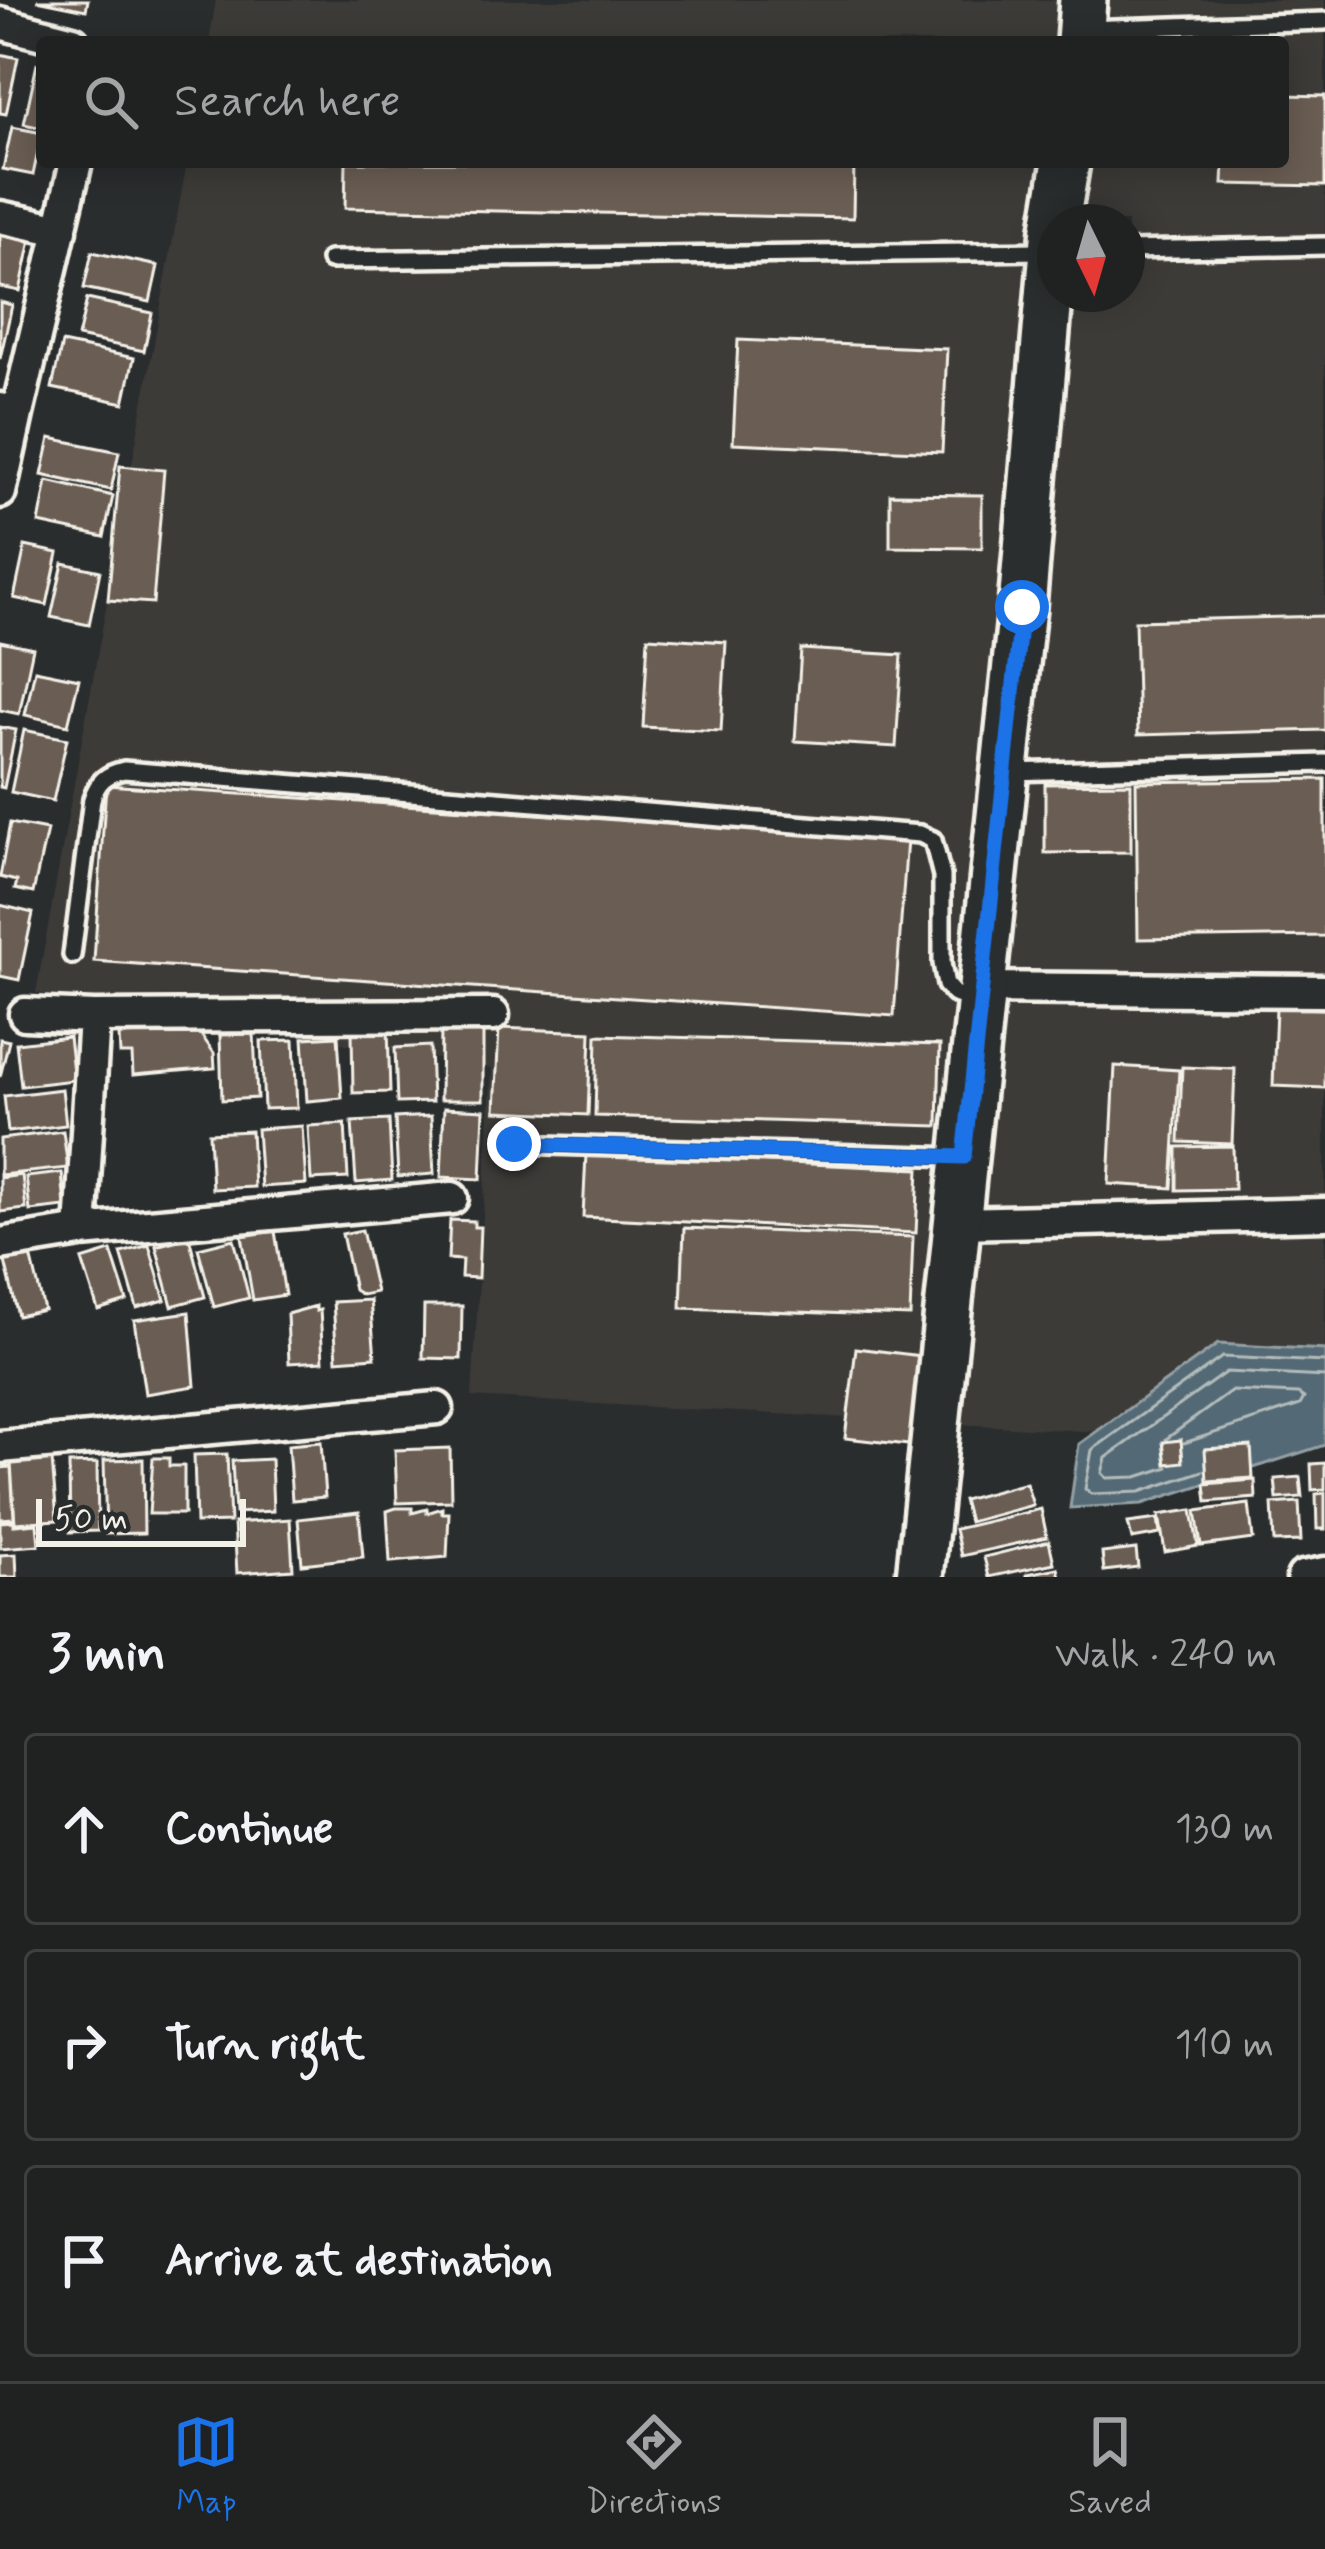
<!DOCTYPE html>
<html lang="en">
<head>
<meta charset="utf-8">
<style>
  :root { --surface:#202222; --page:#282a2a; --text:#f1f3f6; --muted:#a2a4a5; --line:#3d3f40; --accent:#1a73e8 }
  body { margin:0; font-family:Mynerve,sans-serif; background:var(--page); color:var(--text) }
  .compass { position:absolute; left:1037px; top:204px; width:108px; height:108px; border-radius:50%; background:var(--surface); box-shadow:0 6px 30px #0003; rotate:175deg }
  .scale { position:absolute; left:36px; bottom:30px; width:210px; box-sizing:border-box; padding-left:12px; border:6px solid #f4f1e8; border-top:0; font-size:33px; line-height:42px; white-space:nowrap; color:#f4f1e8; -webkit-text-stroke:9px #2a2d2e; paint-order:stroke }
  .stop { position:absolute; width:36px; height:36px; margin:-27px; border:9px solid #1a73e8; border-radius:50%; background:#fff }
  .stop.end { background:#1a73e8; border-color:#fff; box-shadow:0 3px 12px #0008 }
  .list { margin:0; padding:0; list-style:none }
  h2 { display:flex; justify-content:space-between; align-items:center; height:156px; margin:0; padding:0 48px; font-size:51px }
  h2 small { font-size:39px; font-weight:400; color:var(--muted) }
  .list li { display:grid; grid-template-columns:78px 1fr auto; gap:36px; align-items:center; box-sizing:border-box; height:192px; margin:0 24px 24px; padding:0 24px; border:3px solid var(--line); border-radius:12px }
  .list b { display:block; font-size:45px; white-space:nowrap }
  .list em { font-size:39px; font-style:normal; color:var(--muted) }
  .icon { flex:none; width:66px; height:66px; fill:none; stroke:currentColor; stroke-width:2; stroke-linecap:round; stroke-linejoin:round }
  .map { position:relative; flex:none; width:1325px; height:1577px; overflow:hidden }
  .search { position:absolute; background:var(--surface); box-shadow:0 6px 30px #0003; left:36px; right:36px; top:36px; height:132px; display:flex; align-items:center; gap:30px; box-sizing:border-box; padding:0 42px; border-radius:12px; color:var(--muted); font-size:45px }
  .sheet { height:804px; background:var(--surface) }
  nav { display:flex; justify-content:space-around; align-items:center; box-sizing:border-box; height:168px; border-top:3px solid var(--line); background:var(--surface); font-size:33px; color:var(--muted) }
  nav a { display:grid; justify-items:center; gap:6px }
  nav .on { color:var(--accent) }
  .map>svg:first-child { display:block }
  .built { fill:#3e3b39; fill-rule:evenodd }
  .water { fill:#526a76; stroke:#93a0a4; stroke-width:3 }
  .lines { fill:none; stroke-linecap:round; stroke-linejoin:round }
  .shore { stroke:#b3bbba; stroke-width:3 }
  .building { fill:#6b5d52; stroke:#f4f1e8; stroke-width:3 }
  .lane-casing { stroke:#f4f1e8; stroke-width:24 }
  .street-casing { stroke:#f4f1e8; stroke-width:39 }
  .secondary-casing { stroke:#f4f1e8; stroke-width:54 }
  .lane { stroke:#2a2d2e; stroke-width:15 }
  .street { stroke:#2a2d2e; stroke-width:30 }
  .secondary { stroke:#2a2d2e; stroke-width:45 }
  .route { stroke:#1a73e8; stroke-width:15 }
</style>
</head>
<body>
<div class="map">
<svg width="1325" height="1577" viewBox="0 0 1325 1577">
  <rect width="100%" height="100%" fill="#2a2d2e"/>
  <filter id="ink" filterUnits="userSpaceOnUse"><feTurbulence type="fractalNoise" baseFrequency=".00833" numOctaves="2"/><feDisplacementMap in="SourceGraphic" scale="24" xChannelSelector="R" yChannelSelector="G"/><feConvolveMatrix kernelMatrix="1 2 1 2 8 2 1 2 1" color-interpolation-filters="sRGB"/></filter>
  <g filter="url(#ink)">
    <!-- built -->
    <path class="built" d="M216,0H1325V1422L1120,1433L472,1397L492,1068L36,993L187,162H1283V42H209ZM1055,222H1127V294H1055Z"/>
    <!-- water -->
    <path class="water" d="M1218,1344L1325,1350V1445L1142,1504L1070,1508L1079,1444Z"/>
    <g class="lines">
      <!-- shore -->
      <path class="shore" d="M1166,1439L1232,1391L1298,1394L1304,1398L1300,1405L1184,1443
        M1168,1467L1137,1477L1107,1478L1102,1473L1106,1458L1226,1372L1325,1377
        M1203,1471L1140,1492L1091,1494L1085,1489L1092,1450L1222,1357L1325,1362"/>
    </g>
    <!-- building -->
    <path class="building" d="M37,0H88L86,10Z
      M0,54L18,58L6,114L0,113Z
      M37,64L42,65V128L24,124Z
      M1283,95L1325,96V186L1223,184L1224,162H1283Z
      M12,127L42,133L33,175L3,169Z
      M346,162H854L853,218L345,208Z
      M0,225L33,231L20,291L0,287Z
      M92,252L158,266L150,302L84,288Z
      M87,299L152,313L144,351L78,337Z
      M0,302L12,305L0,359Z
      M738,340L947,349L942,452L733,443Z
      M62,343L134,358L124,403L52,388Z
      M50,438L119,452L111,490L42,475Z
      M120,466L164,470L153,603L108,600Z
      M47,481L113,496L104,537L39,523Z
      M890,494L982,495V548L890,547Z
      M25,546L58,553L47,605L14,598Z
      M63,563L100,571L89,625L51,617Z
      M1325,616V730L1138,735L1135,621Z
      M648,637L726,642L721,731L643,727Z
      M0,641L33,648L19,714L0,710Z
      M801,649L902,655L896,747L795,741Z
      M35,670L79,679L68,725L25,715Z
      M0,727L16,730L4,788L0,787Z
      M24,730L67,739L53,801L11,792Z
      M1325,779V936L1138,939L1136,782Z
      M1131,783V852L1045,853V784Z
      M106,785L907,839L894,1016L94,961Z
      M10,823L47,830L33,893L15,889L17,881L0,877Z
      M0,905L33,913L19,980L0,976Z
      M1276,1007L1325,1009V1088L1273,1086Z
      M388,1028L390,1092L353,1093L352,1029Z
      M441,1028H483V1100H440Z
      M499,1028L591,1032L588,1115L495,1111Z
      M199,1032L214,1053L215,1068L133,1075L132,1054H120L119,1035Z
      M254,1034L257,1098L222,1100L220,1035Z
      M597,1035L940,1045L938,1126L595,1116Z
      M338,1036L342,1098L307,1101L303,1038Z
      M69,1037L74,1080L21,1086L16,1043Z
      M0,1039L9,1041L0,1077Z
      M294,1040L297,1108L264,1109L261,1041Z
      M430,1046L432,1102L397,1103L395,1048Z
      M1115,1066L1179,1070L1172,1188L1109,1184Z
      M1182,1067L1235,1069L1232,1144L1179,1142Z
      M62,1089L66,1125L8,1132L4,1096Z
      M444,1108L484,1110L481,1179L441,1177Z
      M431,1116L434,1174L398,1177L395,1118Z
      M389,1120L392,1180L356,1183L352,1122Z
      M345,1124L348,1178L311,1180L308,1126Z
      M302,1126L306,1184L261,1187L257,1129Z
      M63,1131L68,1168L0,1175V1139Z
      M251,1131L254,1187L212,1189L209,1133Z
      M1233,1146L1234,1189L1177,1190V1147Z
      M586,1154L919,1169L916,1233L583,1217Z
      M62,1173L65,1207L30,1211L26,1177Z
      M22,1175L26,1209L0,1212V1178Z
      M450,1220L474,1221V1227H480L478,1278L461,1277L462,1260L448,1259Z
      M684,1228L913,1237L910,1316L681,1308Z
      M362,1230L376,1292L362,1295L354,1290L342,1234Z
      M275,1231L285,1295L253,1300L242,1236Z
      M189,1237L205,1297L172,1306L156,1246Z
      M234,1239L249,1298L214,1307L198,1248Z
      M149,1245L165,1300L137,1308L121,1253Z
      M30,1251L44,1310L18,1316L4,1257Z
      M111,1251L127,1301L98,1310L82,1260Z
      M370,1300L375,1357L337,1360L333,1302Z
      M316,1306V1311L320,1310L323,1361L289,1363L287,1314Z
      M424,1306H462L461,1359L423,1358Z
      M189,1312L195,1386L145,1394L134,1320Z
      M856,1348L938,1358L927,1447L845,1438Z
      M1181,1440L1183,1462L1166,1464L1163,1442Z
      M321,1442L325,1497L292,1500L288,1445Z
      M1251,1446L1253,1478L1207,1481L1205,1449Z
      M450,1448L451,1501L397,1503L395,1450Z
      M227,1454L230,1522L196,1523L194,1455Z
      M153,1458H169V1466H184V1514H149Z
      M143,1459L144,1533L106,1534L104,1460Z
      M271,1459L273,1511L235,1513L232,1461Z
      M52,1460L57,1520L15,1523L11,1463Z
      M97,1463L98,1531L70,1532L69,1464Z
      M1325,1463V1489L1312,1490L1311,1464Z
      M11,1467L14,1518L0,1519V1468Z
      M1300,1477L1302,1497L1277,1499L1275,1479Z
      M1255,1480L1256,1498L1207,1502L1205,1484Z
      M1026,1483L1033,1505L969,1522L963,1500Z
      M1325,1493V1529H1317L1316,1494Z
      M1299,1502L1301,1541L1274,1542L1272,1504Z
      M1249,1504L1253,1539L1201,1546L1196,1511Z
      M396,1508H412V1513L427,1509V1513L442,1508V1513H449L447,1557L390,1562L387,1511Z
      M1041,1509L1047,1537L961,1556L955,1529Z
      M1192,1510L1198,1546L1165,1552L1159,1515Z
      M359,1512L363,1557L302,1564L298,1519Z
      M290,1519L293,1569L237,1573L234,1523Z
      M1158,1519L1160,1534L1132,1539L1128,1523Z
      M14,1521V1525L37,1523L39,1545L0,1548V1522Z
      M1049,1541L1054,1563L989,1577L984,1557Z
      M1136,1549L1138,1567L1104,1571L1102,1553Z
      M16,1554L17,1577H0V1555Z
      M1058,1568L1060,1577H1027V1574Z"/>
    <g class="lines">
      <!-- lane casing -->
      <g class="lane-casing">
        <path id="lane" d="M1084,29L1325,21
          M1127,250L1325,246
          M330,260L1047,251
          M1010,772L1325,763
          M72,955L92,799C98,781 106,774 124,770L920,834L933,840L942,876V963L946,985L954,994L978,1001
          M514,1144L961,1157"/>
      </g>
      <!-- street casing -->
      <g class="street-casing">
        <path id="street" d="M0,23L73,42
          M0,217L61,230
          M0,409L17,414L0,492
          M17,414L76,162
          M982,988L1325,991
          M25,1014L94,1017L493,1015
          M958,1223L1325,1214
          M81,1231L94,1017
          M0,1244L81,1231L452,1198
          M0,1447L437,1408
          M1303,1577L1325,1573"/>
      </g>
      <!-- secondary casing -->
      <g class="secondary-casing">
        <path id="secondary" d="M1080,42L1083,0
          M1056,222L1066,162
          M920,1577L1022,607L1055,228"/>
      </g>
      <!-- lane -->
      <use href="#lane" class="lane"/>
      <!-- street -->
      <use href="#street" class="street"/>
      <!-- secondary -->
      <use href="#secondary" class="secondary"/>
    </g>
  </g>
  <g class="lines" filter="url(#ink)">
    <!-- route -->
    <path class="route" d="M514,1144L964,1157L1022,607"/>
  </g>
</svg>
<svg class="compass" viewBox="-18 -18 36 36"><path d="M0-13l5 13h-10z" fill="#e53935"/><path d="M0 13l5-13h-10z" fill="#a2a4a5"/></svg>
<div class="scale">50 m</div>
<div class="stop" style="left:1022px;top:607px"></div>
<div class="stop end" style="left:514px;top:1144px"></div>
<div class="search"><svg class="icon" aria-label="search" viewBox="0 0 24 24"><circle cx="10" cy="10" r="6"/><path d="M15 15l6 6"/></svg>Search here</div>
</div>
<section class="sheet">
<h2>3 min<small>Walk · 240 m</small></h2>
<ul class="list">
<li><svg class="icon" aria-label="ahead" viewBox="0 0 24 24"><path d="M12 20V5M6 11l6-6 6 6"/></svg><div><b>Continue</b></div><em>130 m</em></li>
<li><svg class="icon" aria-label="right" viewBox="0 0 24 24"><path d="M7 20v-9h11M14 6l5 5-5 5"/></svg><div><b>Turn right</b></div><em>110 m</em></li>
<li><svg class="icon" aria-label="arrive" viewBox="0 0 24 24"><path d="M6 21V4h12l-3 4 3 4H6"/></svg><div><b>Arrive at destination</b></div></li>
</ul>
</section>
<nav>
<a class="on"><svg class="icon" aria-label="map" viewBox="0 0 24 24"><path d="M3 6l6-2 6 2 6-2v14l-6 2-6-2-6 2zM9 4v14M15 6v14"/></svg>Map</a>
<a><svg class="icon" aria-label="directions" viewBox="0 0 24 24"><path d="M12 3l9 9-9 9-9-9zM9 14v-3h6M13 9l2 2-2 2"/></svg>Directions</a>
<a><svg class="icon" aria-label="saved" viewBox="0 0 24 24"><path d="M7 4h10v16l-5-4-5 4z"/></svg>Saved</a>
</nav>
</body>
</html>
